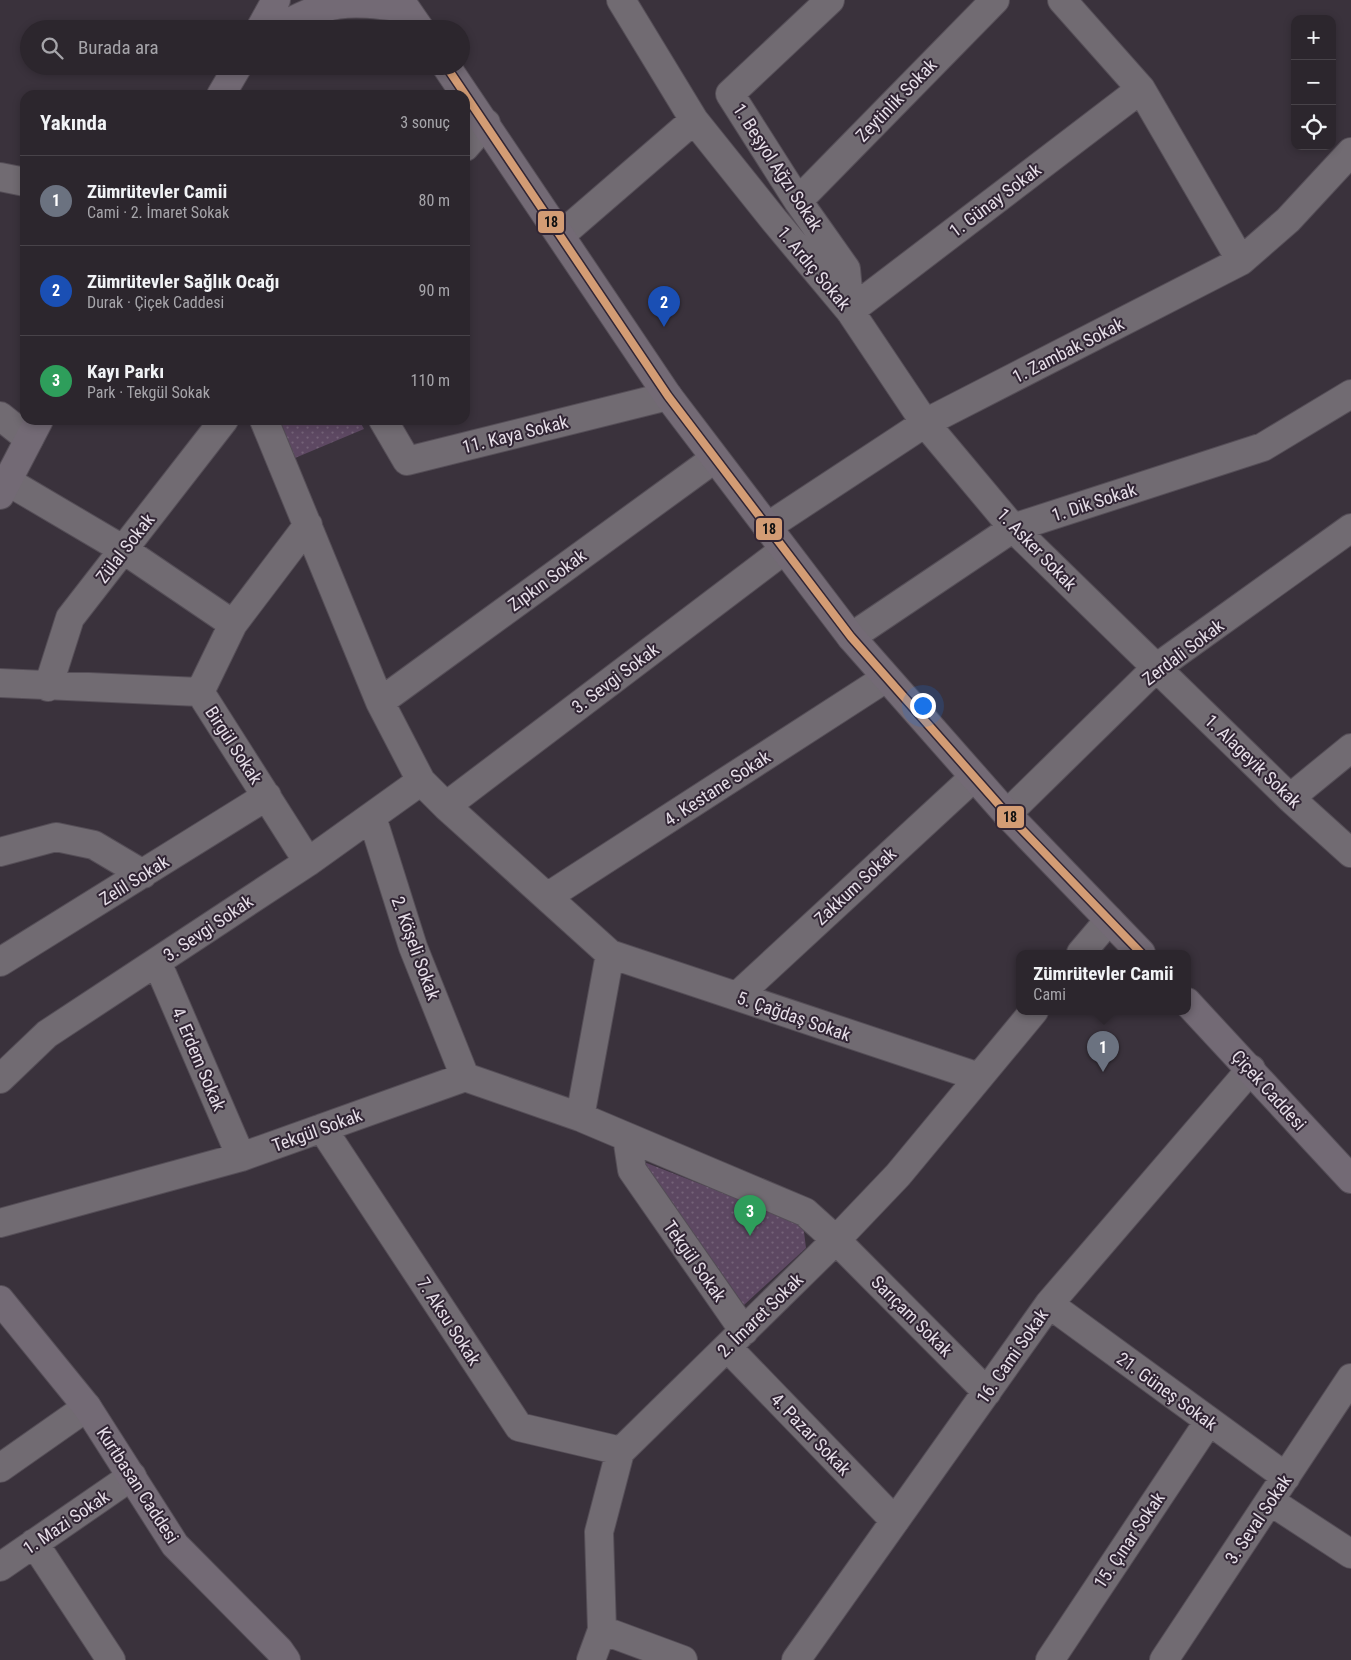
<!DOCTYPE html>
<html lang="tr">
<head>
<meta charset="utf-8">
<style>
  :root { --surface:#2c262d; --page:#383239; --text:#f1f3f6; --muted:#a6a5aa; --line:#484349; --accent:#8abfa5 }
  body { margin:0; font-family:"Roboto Condensed",sans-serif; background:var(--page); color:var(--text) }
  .controls { position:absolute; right:15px; top:15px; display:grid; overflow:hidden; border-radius:10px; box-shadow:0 2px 8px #0003 }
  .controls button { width:45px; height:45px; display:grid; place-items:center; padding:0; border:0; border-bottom:1px solid var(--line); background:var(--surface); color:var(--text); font:25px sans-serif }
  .you { position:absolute; left:922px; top:705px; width:18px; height:18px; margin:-12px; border:4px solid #fff; border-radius:50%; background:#1a73e8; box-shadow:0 0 0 8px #1a73e833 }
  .badge { display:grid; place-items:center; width:32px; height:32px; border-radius:50%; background:var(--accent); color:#fff; font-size:16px; font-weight:700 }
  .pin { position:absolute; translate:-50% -41px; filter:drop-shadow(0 1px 2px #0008) }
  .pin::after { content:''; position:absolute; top:26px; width:18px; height:15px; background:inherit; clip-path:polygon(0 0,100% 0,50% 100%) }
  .popup { position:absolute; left:1016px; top:950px; width:175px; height:65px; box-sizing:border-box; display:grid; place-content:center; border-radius:10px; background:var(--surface); filter:drop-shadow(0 1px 4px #0005); font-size:16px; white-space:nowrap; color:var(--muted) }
  .popup b { font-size:19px; color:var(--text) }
  .popup::after { content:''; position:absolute; left:50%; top:100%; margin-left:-10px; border:10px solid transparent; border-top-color:var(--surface) }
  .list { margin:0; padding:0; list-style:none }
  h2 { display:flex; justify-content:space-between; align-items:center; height:65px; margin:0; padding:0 20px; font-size:21px }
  h2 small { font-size:16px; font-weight:400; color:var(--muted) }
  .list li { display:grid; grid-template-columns:32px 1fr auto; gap:15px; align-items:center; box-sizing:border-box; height:90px; padding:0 20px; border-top:1px solid var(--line) }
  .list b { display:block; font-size:19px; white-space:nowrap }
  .list p { margin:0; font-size:16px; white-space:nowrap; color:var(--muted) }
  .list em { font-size:16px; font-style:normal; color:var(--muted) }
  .icon { flex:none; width:28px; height:28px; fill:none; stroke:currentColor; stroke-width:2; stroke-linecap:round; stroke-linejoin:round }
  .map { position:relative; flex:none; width:1351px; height:1660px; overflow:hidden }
  .search { position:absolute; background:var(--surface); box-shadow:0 2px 8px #0003; left:20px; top:20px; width:450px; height:55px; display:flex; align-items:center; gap:12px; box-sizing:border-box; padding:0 18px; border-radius:28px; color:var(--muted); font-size:19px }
  .panel { position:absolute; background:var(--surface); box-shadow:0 2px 8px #0003; left:20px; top:90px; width:450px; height:335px; border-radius:15px }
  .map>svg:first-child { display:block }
  .park { fill:url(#park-dots) }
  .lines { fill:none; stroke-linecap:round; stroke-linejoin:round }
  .minor-casing { stroke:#554e57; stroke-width:30 }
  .major-casing { stroke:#554e57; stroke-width:30 }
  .minor { stroke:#716b72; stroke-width:28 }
  .major { stroke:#736a75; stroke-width:28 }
  .bus-1-casing { stroke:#312534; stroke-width:11 }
  .bus-1 { stroke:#d39c74; stroke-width:8 }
  .labels { text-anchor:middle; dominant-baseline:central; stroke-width:4; stroke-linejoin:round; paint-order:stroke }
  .street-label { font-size:18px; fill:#e6dee8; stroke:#312534 }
  .line-badge { stroke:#312534; stroke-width:2 }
  .pale-badge-label { font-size:14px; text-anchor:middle; font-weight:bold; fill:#111 }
</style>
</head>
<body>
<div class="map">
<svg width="1351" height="1660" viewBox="0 0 1351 1660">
  <defs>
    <pattern id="park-dots" width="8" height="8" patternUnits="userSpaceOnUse" patternTransform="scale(1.25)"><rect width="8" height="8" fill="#5d4862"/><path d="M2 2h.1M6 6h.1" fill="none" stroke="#746278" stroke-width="1.8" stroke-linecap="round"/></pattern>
  </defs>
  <rect width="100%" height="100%" fill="#3a323c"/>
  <!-- park -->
  <path class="park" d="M280,420H359L364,429L295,458Z
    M644,1162L803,1224L806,1248L744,1305Z"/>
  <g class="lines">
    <!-- minor casing -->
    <g class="minor-casing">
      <path id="minor" d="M621,0L694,120L774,220L850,311L925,423L1013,528L1290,798L1351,853
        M830,0L730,94L798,201L846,269L850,311
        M1062,0L1141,89L1241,261
        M465,147L486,123
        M0,177L25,182
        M798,201L995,0
        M561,235L694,120
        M850,311L1141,89
        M0,416L29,439
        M264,420L380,702L421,781L446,806L610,954L979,1077
        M383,420L407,461L668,396
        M7,481L124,550L233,624
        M767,527L925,423L1241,261L1288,220L1351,152
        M851,637L1013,528L1263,447L1351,394
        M0,683L200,692
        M48,687L70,618L224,420
        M380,702L714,459
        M1290,798L1351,748
        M446,806L784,550
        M1007,814L1156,668L1351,528
        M372,817L413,947L465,1077
        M0,852L56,837L94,845L143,874
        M308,862L200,692L233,624L308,525
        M547,897L886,678
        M1081,953L1109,920
        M0,962L267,796
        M157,962L241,1157
        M737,996L974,777
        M0,1079L47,1034L308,862L421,781
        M580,1117L610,954
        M322,1128L519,1427L621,1451
        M627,1137L632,1170L744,1331
        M0,1223L241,1157L465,1077L580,1117L805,1212L836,1240L987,1392
        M1049,1304L1286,1477
        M727,1347L895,1521
        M0,1468L87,1407
        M1270,1501L1351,1554
        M34,1543L111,1660
        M0,1567L132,1476
        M602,1630L683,1660
        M591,1660L602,1630L599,1532L620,1452L836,1240L898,1175L1034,1011
        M796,1660L1049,1304L1251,1069
        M1050,1660L1209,1421
        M1164,1660L1351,1378"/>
    </g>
    <!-- major casing -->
    <g class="major-casing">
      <path id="major" d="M400,0L420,29
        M260,29L276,0
        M277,29C329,0 346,0 405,8
        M446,66L668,396L851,637L1007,814L1141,953
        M221,95L238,66
        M0,495L39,420
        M1187,1002L1351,1179
        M0,1300L87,1407L175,1545L279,1650L286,1660"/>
    </g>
    <!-- minor -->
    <use href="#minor" class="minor"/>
    <!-- major -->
    <use href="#major" class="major"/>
    <!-- bus-1 casing -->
    <g class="bus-1-casing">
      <path id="bus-1" d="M446,66L668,396L851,637L1007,814L1141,953"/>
    </g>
    <!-- bus-1 -->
    <use href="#bus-1" class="bus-1"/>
  </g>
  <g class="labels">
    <!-- street labels -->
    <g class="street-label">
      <text transform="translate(896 100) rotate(-46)">Zeytinlik Sokak</text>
      <text transform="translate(778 167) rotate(57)">1. Beşyol Ağzı Sokak</text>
      <text transform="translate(995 200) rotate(-37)">1. Günay Sokak</text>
      <text transform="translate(814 268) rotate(50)">1. Ardıç Sokak</text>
      <text transform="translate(1068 350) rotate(-27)">1. Zambak Sokak</text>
      <text transform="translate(515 434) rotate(-14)">11. Kaya Sokak</text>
      <text transform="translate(1094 502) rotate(-18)">1. Dik Sokak</text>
      <text transform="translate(125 548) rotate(-52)">Zülal Sokak</text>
      <text transform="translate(1037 549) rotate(46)">1. Asker Sokak</text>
      <text transform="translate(547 580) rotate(-36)">Zıpkın Sokak</text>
      <text transform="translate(1183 652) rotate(-37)">Zerdali Sokak</text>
      <text transform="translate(615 678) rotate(-37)">3. Sevgi Sokak</text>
      <text transform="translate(234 745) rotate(57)">Birgül Sokak</text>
      <text transform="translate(1253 761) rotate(44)">1. Alageyik Sokak</text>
      <text transform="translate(717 788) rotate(-33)">4. Kestane Sokak</text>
      <text transform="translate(134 880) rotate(-32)">Zelil Sokak</text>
      <text transform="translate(855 886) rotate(-43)">Zakkum Sokak</text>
      <text transform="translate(208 928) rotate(-34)">3. Sevgi Sokak</text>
      <text transform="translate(416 948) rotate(70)">2. Köşeli Sokak</text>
      <text transform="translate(794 1016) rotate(19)">5. Çağdaş Sokak</text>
      <text transform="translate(199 1059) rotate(67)">4. Erdem Sokak</text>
      <text transform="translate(1269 1090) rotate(48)">Çiçek Caddesi</text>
      <text transform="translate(317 1130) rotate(-20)">Tekgül Sokak</text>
      <text transform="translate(695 1261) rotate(55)">Tekgül Sokak</text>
      <text transform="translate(760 1315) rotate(-44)">2. İmaret Sokak</text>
      <text transform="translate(912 1316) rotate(45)">Sarıçam Sokak</text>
      <text transform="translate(449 1321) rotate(57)">7. Aksu Sokak</text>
      <text transform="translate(1012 1356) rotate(-55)">16. Cami Sokak</text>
      <text transform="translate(1167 1391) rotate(36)">21. Güneş Sokak</text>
      <text transform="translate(811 1434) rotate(46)">4. Pazar Sokak</text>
      <text transform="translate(138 1485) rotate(57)">Kurtbasan Caddesi</text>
      <text transform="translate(1258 1519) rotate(-56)">3. Seval Sokak</text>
      <text transform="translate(66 1522) rotate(-34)">1. Mazi Sokak</text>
      <text transform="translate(1129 1540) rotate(-56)">15. Çınar Sokak</text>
    </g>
  </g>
  <g class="line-badge">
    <rect x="537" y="210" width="28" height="24" rx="5" fill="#d39c74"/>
    <rect x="755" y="517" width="28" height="24" rx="5" fill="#d39c74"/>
    <rect x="996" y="805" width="29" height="24" rx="5" fill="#d39c74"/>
  </g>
  <g class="pale-badge-label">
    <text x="551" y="227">18</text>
    <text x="769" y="534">18</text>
    <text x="1010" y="822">18</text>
  </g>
</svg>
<div class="controls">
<button>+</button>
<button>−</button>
<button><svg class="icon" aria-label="locate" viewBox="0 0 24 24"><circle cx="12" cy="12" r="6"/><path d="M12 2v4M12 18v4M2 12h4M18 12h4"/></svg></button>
</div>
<div class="you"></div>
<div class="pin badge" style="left:1103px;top:1072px;background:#6b7280">1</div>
<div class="popup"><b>Zümrütevler Camii</b>Cami</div>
<div class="pin badge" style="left:664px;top:327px;background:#1a4fb4">2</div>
<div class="pin badge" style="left:750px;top:1236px;background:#2e9e5b">3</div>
<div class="search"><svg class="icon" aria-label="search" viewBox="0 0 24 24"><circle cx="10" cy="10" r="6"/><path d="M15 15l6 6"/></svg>Burada ara</div>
<section class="panel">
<h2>Yakında<small>3 sonuç</small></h2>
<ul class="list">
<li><span class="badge" style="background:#6b7280">1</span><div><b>Zümrütevler Camii</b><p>Cami · 2. İmaret Sokak</p></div><em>80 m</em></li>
<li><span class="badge" style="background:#1a4fb4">2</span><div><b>Zümrütevler Sağlık Ocağı</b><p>Durak · Çiçek Caddesi</p></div><em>90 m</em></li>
<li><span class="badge" style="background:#2e9e5b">3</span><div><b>Kayı Parkı</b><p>Park · Tekgül Sokak</p></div><em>110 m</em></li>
</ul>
</section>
</div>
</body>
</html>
